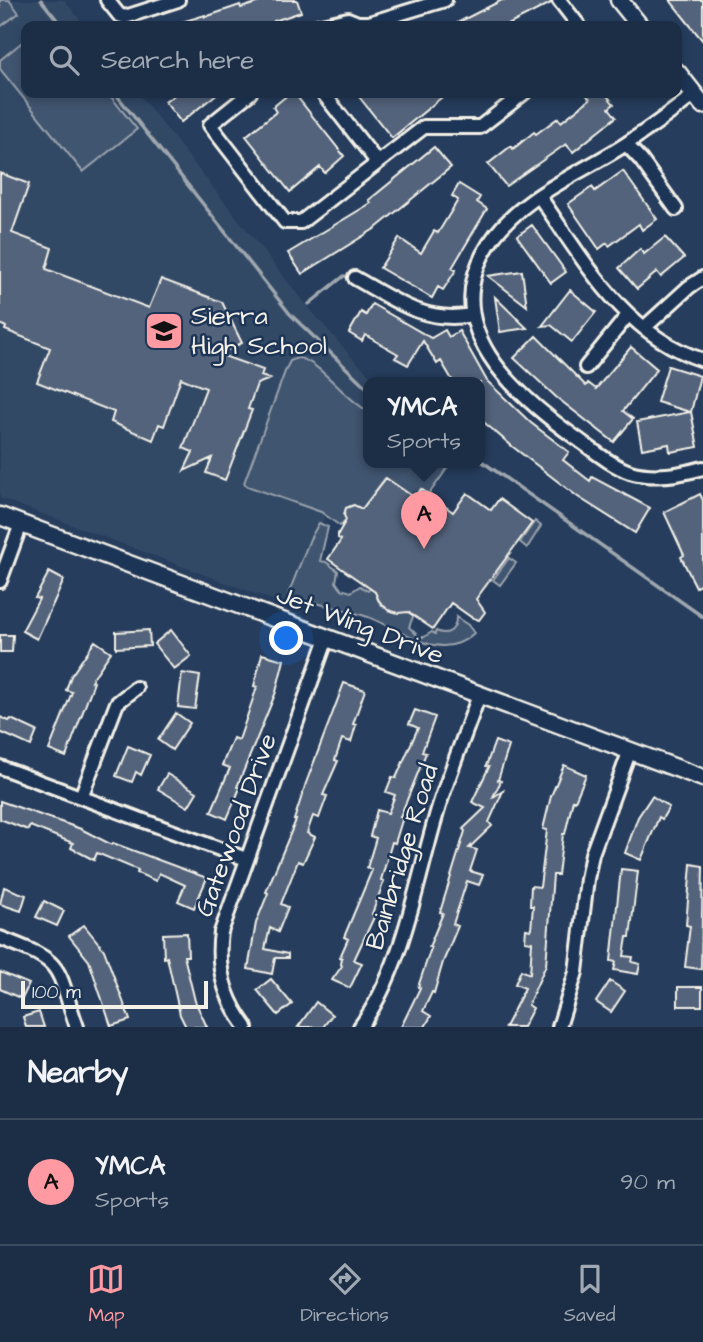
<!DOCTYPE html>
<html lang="en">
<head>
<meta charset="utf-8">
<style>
  :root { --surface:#1c2e46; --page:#25364d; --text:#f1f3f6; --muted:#a0a8b3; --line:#3a4a5f; --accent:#ff9aa2 }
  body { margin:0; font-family:"Architects Daughter",sans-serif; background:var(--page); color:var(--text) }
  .scale { position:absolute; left:21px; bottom:18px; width:187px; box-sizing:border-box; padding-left:7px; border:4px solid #f4f1e8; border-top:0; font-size:19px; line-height:24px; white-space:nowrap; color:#f4f1e8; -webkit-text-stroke:5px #1d3557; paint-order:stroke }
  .you { position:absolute; left:287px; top:639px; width:24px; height:24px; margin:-18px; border:5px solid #fff; border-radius:50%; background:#1a73e8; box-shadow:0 0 0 10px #1a73e833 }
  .badge { display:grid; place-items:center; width:46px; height:46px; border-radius:50%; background:var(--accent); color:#111; font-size:23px; font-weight:700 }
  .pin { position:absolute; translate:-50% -58px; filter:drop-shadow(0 2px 4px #0008) }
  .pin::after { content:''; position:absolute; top:37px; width:24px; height:21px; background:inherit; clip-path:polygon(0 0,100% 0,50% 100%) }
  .popup { position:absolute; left:363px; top:377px; width:122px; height:91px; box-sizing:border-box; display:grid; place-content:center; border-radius:14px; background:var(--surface); filter:drop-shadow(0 2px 5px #0005); font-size:23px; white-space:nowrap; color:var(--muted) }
  .popup b { font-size:26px; color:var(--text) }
  .popup::after { content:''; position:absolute; left:50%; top:100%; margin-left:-14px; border:14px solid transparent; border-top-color:var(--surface) }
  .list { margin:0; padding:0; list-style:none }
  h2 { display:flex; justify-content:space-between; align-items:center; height:91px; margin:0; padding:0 28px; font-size:30px }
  h2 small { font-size:23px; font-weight:400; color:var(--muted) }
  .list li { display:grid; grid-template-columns:46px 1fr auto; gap:21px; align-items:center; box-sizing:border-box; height:126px; padding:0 28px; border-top:2px solid var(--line) }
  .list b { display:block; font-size:26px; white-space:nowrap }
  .list p { margin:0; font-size:23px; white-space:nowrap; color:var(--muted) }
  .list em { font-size:23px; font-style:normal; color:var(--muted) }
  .icon { flex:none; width:38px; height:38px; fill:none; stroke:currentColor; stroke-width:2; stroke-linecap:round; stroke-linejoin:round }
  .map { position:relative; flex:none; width:703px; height:1027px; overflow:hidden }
  .search { position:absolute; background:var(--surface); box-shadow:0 4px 10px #0003; left:21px; right:21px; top:21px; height:77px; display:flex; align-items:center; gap:18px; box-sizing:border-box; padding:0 24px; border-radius:14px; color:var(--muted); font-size:26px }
  .sheet { height:217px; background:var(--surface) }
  nav { display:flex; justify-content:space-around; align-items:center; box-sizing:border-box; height:98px; border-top:2px solid var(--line); background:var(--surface); font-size:19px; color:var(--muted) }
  nav a { display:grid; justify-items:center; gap:4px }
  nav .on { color:var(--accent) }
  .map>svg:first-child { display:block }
  .built { fill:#334966 }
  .green { fill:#40546f; stroke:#9aa2ac; stroke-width:2 }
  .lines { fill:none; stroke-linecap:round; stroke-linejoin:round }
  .stream { stroke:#9fa7ae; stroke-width:3.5 }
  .building { fill:#52647b; stroke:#f4f1e8; stroke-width:2 }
  .minor-casing { stroke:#f4f1e8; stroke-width:18 }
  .major-casing { stroke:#f4f1e8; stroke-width:21 }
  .minor { stroke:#1d3557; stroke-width:12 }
  .major { stroke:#1d3557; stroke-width:16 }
  .labels { text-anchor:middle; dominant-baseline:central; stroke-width:5; stroke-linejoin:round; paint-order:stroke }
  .poi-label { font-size:26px; fill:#f4f1e8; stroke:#1d3557; text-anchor:start }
  .street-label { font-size:26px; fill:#f4f1e8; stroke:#1d3557 }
</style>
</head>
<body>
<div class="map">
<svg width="703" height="1027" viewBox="0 0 703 1027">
  <rect width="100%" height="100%" fill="#263d5d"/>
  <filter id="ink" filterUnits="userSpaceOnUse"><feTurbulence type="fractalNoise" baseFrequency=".0143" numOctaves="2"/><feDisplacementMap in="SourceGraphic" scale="14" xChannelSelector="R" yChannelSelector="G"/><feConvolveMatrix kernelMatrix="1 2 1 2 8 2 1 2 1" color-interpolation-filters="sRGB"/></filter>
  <g filter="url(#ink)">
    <!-- built -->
    <path class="built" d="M0,0H64L85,26H26V93H138L304,302L354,360L376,380L374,383H368V400L291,607L0,498Z"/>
    <!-- green -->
    <path class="green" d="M0,0H9L19,13L0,27Z
      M26,39V93H108L137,129L83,172L0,69V60Z
      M297,358C317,358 346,401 368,411V463H451L429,494L421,489L415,498L385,478L361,510L353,505L346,508L344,515L347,520L340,526L321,512L247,486L244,483L286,369L290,361Z
      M535,521L541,526L527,548L520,542Z
      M319,523L328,527L320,561L326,562L338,571L336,582L341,589L351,592L360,586L368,591L376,580C372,608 391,617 416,609L409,627L419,637H424L432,632L435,634L436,631C449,637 456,629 456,617L468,625L474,633C441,665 401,629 368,617C342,608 314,604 288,595L310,539Z
      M509,558L516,563L500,585L493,580Z"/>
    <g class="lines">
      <!-- stream -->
      <path class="stream" d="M41,0L62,26
        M115,93L290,314L365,386L368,387
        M309,304L344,276L353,278
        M480,460L703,617"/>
    </g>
    <!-- building -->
    <path class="building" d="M266,0H297L301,12L274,21L275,24L270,26H175V24L205,15V17L240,5L241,8Z
      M502,0H550L551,3L506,26H451Z
      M670,0H703V41L689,24Z
      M177,93H218L181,122L165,102Z
      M290,93H294L344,156L325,173L320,167L290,192L246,136L276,112L273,107Z
      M356,93H447L392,138Z
      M585,93H605L614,104L609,108L616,117L573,152L566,144L506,186L488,164L511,146L513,149L534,132L536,134L558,118L561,122L590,99Z
      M434,147L451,167L376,228L302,274L288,253L371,203L369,200Z
      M623,171L657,219L642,230L639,224L609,246L607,243L599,249L568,204L592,187L595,191Z
      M0,173L29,184L12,233L52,248L46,269L149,308L161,279L222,302L242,343L218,354L263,370L261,376L270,379L257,384L248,409L252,410L225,480L206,473L212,458L184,471L193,452L183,448L206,388L181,378L164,426L159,424L153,440L111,422L114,412L37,382L50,348L5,330L6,327L0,324Z
      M459,184L480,197L477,202L487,209L452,268L456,270L443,290L438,287L432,298L380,268L399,238L421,253L434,231L438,233L458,200L452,196Z
      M532,225L566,272L551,283L517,236Z
      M665,237L684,258L661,277L657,272L637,289L619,268L640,249L644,254Z
      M522,271L527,306L488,276Z
      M570,290L596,312L572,342L551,325L542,326Z
      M495,297L527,328L500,332Z
      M372,304L431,338L445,330L449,337L459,331L487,381L531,423L569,452L563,460L590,481L592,477L650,508L635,533L578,497L513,447L480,419V383H454L441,361L437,364L423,341L408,365L395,358L398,354L365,335L362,341L349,333L361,312L366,315Z
      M536,336L586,386L588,383L596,389L631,347L657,369L623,411L633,419L614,442L556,397L514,358Z
      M668,366L700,376L691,412L698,447L670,452L669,444L642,449L637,422L690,412L657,402Z
      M386,478L415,498L421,489L453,512L467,493L491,510L499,499L532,523L476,599L485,612L479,620L471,617L451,603L433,629L408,612L398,613L388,610L379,601L375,592L328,559L341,540L338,538V534L346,520L344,515L346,508L354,505L362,509Z
      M700,494L703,500V583L696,587L681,557L684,555L664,512Z
      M49,572L64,580L37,639L22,631L39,599L35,598Z
      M149,630L150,646L116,648V632Z
      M171,630L191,656L174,669L154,644Z
      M0,635H13L12,652H0Z
      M95,641L111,652L91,681L94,682L66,757L49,750L72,692L66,690L71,676Z
      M262,654L284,660L276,692L237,787L240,788L227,819L211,812L230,768L222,765L233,738L239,740L257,687L254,686Z
      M182,673L200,676L195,709L178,707Z
      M344,683L365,690L353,724L356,725L351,742L342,739L335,760L338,761L323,795L327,796L319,818L313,816L307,833L315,837L303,863L298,861L281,904L288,907L278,932L270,928L265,949L288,954V958H275L272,974L248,969L256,923L268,893L266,892L296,820H294L306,783Z
      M415,710L435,717L422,752L426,753L400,817H403L395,843L392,842L381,880L384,881L372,914L375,915L354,960L362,963L350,988L332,980L342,966L341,964L342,958L340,957L348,939L344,937L372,870L367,868L376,838L370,836L377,810L388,813L395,795L386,792L392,777L396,778L418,728L409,724Z
      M176,713L190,723L172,750L158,740Z
      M0,717L9,721L11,719L37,731L31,746L0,732Z
      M495,741L509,746L498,780L501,781L493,797L503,791L489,822L492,826L469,848L477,850L470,871L483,875L479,885L467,881L453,924L458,926L443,962L434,993L432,992L423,1011L431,1016L425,1027H401L420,988L418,987L431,948L429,947L443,913L440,912L465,831L463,829L485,808L472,802L489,767L486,766Z
      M128,746L150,755L141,775L136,772L132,782L116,776Z
      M564,765L586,775L575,801L573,800L565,834H563L558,875H553L546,965L528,1005L533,1008L523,1027H505L525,988L515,984L521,970L530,974L532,942L525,941L526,929L531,930L533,906H530L531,886L540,887L547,830L543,829L551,796Z
      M167,774L197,792L188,807L158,789Z
      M652,796L669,807L662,819L659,817L641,860L625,853L638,817Z
      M0,801L81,829L112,845L113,843L207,878L194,908L178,901L185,885L159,873L156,881L137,873L138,870L97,853L94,860L71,848L73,843L30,826L28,830L0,819Z
      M691,864L703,866L701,969L685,967L690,926L686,925Z
      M621,869L638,871L630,937H627L624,956L633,957L632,962L640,964L638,974L614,970L616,962L611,961Z
      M4,887L26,895L21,911L0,904Z
      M44,901L64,911L57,926L36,917Z
      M84,925L104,950L130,1020L111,1026L89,961L69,936Z
      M187,933L188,956H184L195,1001L207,1027H186L180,1015L167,957L164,958L163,934Z
      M0,972L29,984L22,999L0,989Z
      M271,979L292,1004L278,1015L257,990Z
      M610,981L625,991L611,1012L596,1002Z
      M678,987H702V1006H678Z
      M316,1002L332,1015L323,1027H298Z
      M39,1012L44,1027H26L23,1017Z"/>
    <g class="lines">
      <!-- minor casing -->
      <g class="minor-casing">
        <path id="minor" d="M107,0L119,15L125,17L178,0
          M559,0L579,26
          M317,26L348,19L358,23H369L445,0
          M250,93L210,125L285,222H301L424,127H480L524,93
          M323,93L377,162
          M695,94C672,112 649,129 626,144C580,174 520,196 489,244C436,326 513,393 576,438C592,449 610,465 630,472C654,479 679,475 703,468
          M626,144L641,160L676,209
          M539,196C584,260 624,335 703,360
          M355,278C394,300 425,324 472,315
          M644,328L689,287L703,278
          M586,367L628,315
          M0,581L21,524
          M0,767L246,859
          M81,797L117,703L136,688
          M0,938C67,963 55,965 77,1027
          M246,1027C224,998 216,967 221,932L327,638
          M360,1027C404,968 417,877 439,806C451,769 466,732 479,695
          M559,1027L576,972L587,879L592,854L630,750"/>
      </g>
      <!-- major casing -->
      <g class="major-casing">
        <path id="major" d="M619,0L640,26
          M677,72L703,105
          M0,516L703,778"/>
      </g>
      <!-- minor -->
      <use href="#minor" class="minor"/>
      <!-- major -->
      <use href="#major" class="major"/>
    </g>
  </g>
  <!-- icons -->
  <defs>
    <g id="school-square" transform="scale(2.0125)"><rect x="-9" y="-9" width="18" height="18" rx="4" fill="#ff9aa2" stroke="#1d3557"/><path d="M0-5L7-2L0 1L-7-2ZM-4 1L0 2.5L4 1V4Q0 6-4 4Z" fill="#111"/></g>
  </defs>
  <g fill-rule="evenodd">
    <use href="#school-square" x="164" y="331"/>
  </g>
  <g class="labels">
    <!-- poi labels -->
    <g class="poi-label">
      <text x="191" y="316">Sierra<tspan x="191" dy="30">High School</tspan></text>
    </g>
    <!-- street labels -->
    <g class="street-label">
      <text transform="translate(360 625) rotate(21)">Jet Wing Drive</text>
      <text transform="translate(236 825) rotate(-70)">Gatewood Drive</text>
      <text transform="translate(402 857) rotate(-73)">Bainbridge Road</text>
    </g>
  </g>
</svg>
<div class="scale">100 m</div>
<div class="you"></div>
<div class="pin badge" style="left:424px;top:549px">A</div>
<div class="popup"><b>YMCA</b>Sports</div>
<div class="search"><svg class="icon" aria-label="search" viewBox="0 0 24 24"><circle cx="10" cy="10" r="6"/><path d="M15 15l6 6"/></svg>Search here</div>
</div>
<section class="sheet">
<h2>Nearby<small></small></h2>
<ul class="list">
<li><span class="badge">A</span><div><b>YMCA</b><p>Sports</p></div><em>90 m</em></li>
</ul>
</section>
<nav>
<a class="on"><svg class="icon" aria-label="map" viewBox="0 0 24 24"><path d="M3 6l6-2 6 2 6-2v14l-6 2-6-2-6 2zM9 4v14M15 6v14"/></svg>Map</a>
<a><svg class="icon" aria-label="directions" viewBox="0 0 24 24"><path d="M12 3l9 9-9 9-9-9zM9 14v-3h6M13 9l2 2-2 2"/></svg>Directions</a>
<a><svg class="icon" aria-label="saved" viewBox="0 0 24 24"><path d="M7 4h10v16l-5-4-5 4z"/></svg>Saved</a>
</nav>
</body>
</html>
